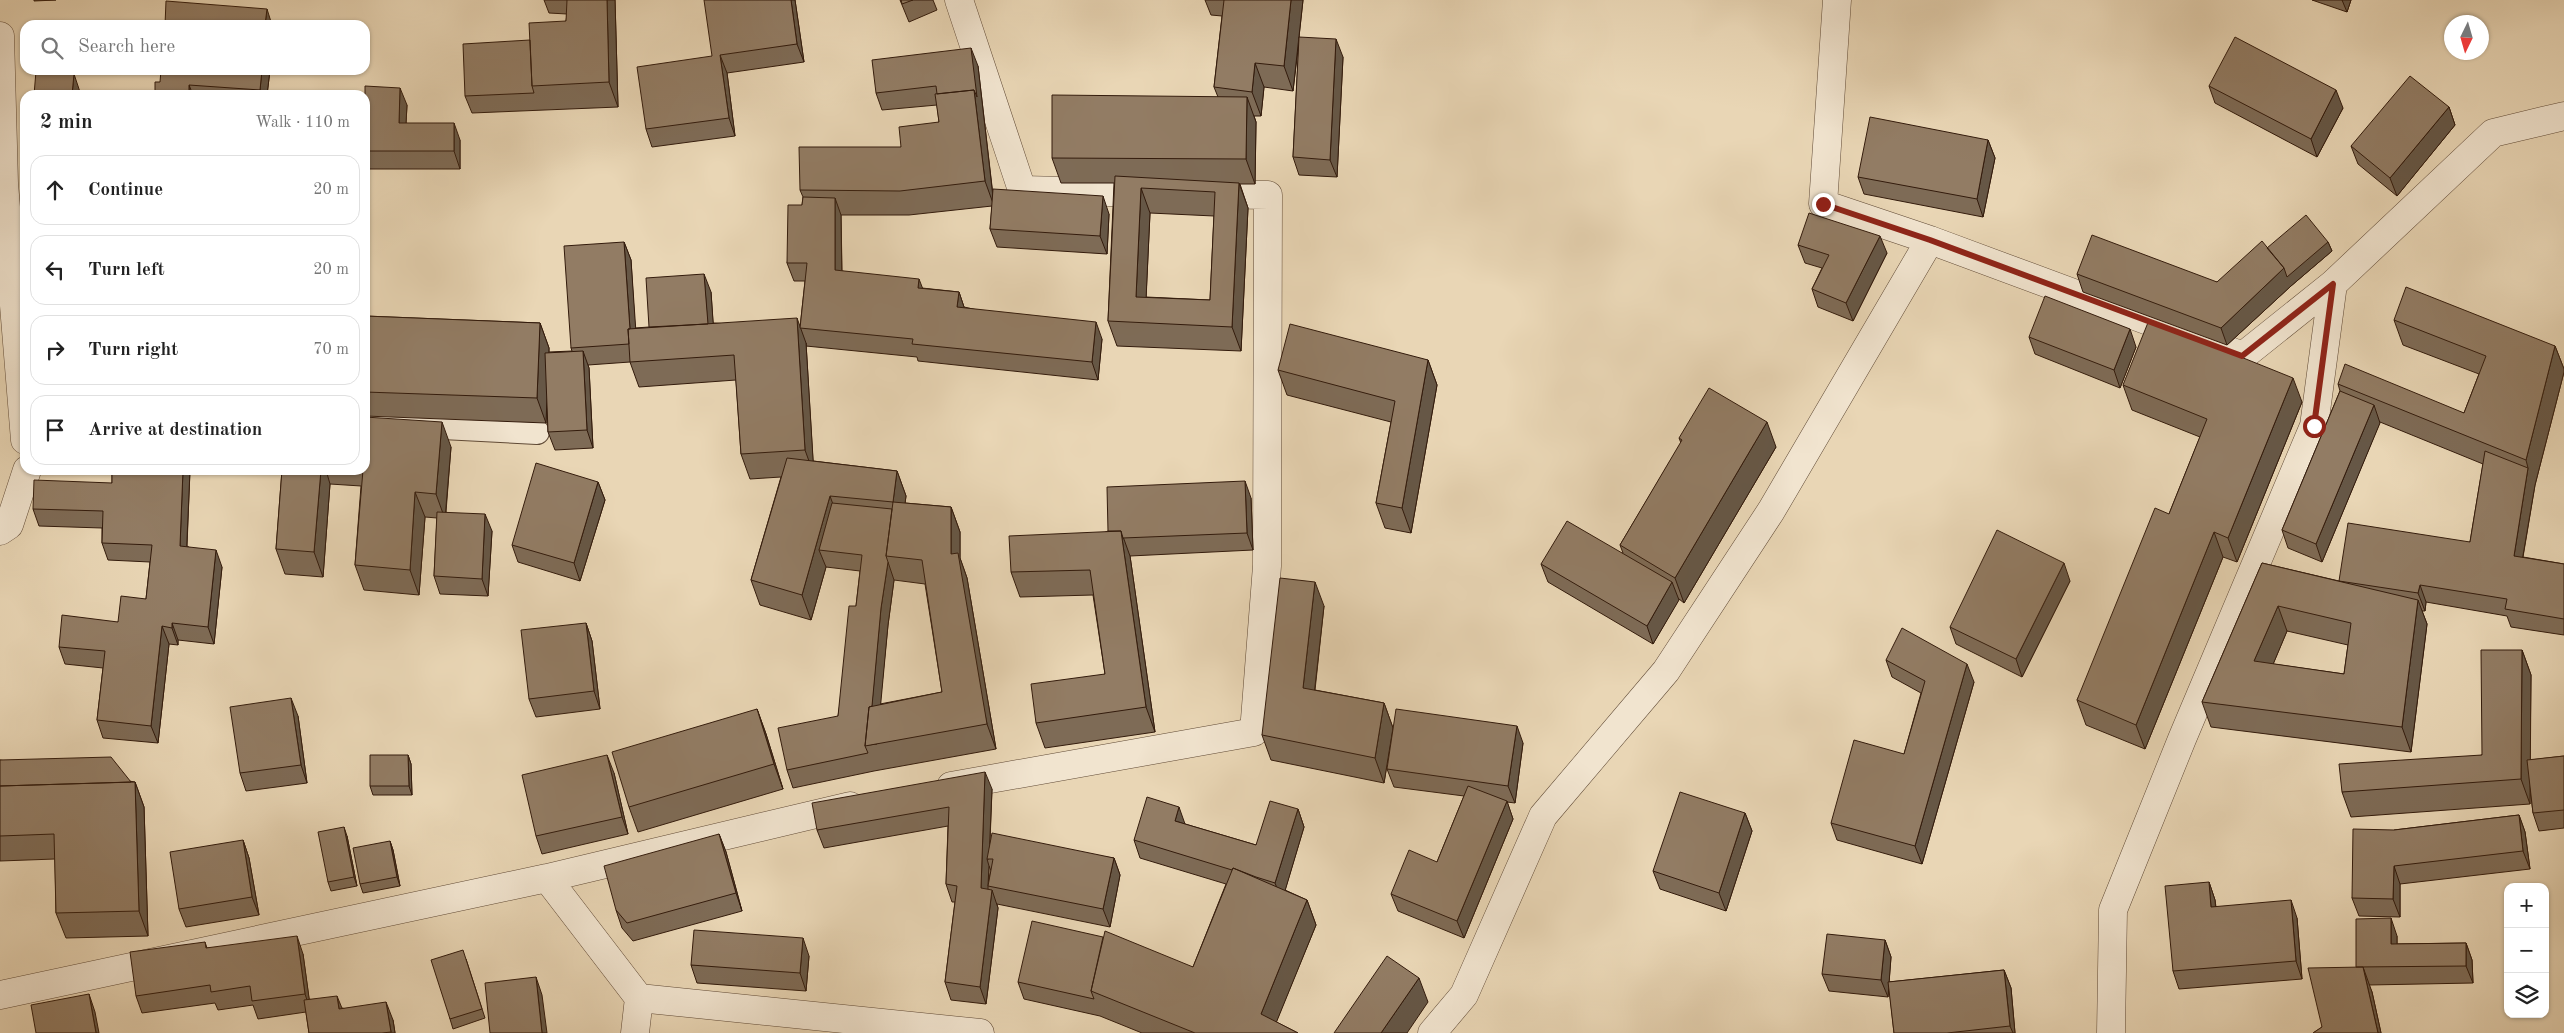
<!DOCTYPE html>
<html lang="en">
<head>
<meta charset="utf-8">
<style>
  :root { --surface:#fff; --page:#f6f6f6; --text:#222; --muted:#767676; --line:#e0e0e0 }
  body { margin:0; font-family:"Old Standard TT",serif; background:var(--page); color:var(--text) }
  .controls { position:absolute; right:15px; bottom:15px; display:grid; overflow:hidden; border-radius:10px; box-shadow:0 1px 4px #0004 }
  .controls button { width:45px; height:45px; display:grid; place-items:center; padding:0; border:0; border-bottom:1px solid var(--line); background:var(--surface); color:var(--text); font:25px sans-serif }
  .compass { position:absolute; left:2444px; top:15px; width:45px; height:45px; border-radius:50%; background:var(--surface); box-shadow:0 1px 4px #0004; rotate:185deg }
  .stop { position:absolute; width:15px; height:15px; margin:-11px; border:4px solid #8f2418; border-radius:50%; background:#fff }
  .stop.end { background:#8f2418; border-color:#fff; box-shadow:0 1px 5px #0008 }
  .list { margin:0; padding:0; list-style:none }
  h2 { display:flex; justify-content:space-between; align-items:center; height:65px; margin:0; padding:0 20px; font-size:21px }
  h2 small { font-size:16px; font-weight:400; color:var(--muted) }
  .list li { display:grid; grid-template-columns:32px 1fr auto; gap:15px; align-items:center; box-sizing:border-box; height:70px; margin:0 10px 10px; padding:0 10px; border:1px solid var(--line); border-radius:15px }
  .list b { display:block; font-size:19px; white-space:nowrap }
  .list em { font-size:16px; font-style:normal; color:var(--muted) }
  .icon { flex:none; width:28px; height:28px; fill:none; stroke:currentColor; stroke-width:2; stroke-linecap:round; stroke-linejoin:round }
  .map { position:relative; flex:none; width:2564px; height:1033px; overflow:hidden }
  .search { position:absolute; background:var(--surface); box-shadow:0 1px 4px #0004; left:20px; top:20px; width:350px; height:55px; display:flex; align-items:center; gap:12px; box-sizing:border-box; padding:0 18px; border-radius:15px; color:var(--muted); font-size:19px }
  .panel { position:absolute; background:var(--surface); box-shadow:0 1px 4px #0004; left:20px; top:90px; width:350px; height:385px; border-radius:15px }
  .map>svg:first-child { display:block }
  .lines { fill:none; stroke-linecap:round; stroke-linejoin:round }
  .lane-casing { stroke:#604a36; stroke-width:26 }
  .street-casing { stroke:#604a36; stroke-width:29 }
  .lane { stroke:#f1e4cf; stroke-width:24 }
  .street { stroke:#f1e4cf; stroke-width:28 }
  .wall { fill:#7e6b56; stroke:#331b0c; fill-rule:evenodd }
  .shaded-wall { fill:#665746; stroke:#331b0c }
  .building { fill:#927c64; stroke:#331b0c; fill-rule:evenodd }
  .route { stroke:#8f2418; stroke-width:6 }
</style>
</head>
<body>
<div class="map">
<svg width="2564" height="1033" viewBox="0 0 2564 1033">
  <rect width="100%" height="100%" fill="#e9d6b5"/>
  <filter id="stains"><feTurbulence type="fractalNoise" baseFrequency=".004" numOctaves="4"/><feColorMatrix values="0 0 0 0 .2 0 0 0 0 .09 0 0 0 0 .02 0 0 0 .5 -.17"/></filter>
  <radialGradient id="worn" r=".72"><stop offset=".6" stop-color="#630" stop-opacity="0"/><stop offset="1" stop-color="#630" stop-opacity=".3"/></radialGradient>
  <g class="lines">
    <!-- lane casing -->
    <g class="lane-casing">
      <path id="lane" d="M365,423L537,432"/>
    </g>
    <!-- street casing -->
    <g class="street-casing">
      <path id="street" d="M959,0L1022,190L1152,193
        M0,36L4,183L25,440
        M1930,240L2243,356L2333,284L2493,133L2564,116
        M0,531L9,525L27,470
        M951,786L1254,732L1267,566L1268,195L1205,194
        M547,878L850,806
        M0,995L547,878L639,998L980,1033
        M635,1033L639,998
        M1432,1033L1464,995L1543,816L1666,671L1771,511L1930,240L1823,204L1837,0
        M2111,1033L2113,910L2182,739L2314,426L2333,284"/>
    </g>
    <!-- lane -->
    <use href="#lane" class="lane"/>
    <!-- street -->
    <use href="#street" class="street"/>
  </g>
  <!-- wall -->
  <path class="wall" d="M34,0H56L34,1Z
    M544,0H615L618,107L472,113L465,96L530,40L566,21L567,14L549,13Z
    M795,0L804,62L727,73L735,136L652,147L646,129L712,56Z
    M900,0H933L937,10L909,22Z
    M1205,0H1303L1299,37L1343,57L1337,177L1299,175L1293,157L1299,41L1293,91L1264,87L1261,116H1254L1256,122L1255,184H1240L1248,208L1241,351L1117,346L1108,321L1114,183H1061L1052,158L1218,97L1214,87L1222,16L1211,15ZM1150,213L1214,216L1210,300L1146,297Z
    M2312,0H2351L2347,12Z
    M978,66L993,195L1109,214L1107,254L997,247L990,229L992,206L909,215H841L842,271L922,288L959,292L964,307L1102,339L1098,380L918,361L917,357L806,346V343L813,461L897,471L906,496L905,503L951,507L960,532V558L967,578L996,749L874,771L793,788L787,770L838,716L856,606L860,571L826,567L811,620L760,605L751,580L781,477L750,479L741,454L736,380L639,387L630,362L588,365L589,368L593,448L555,450L548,432L547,398L546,423L365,416V316L540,323L549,348V352L572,351L571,348L624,242L631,260L635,328L649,327L711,292L713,323L800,328L805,281H794L787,263L802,205L803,197L800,190L901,147L939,122L937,105L882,110L876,93ZM894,580L925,584L942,692L880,704L888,625Z
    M270,70L267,95H155L160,82Z
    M2209,86L2343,108L2317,157L2215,103Z
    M365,95L407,105L406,123L460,140V169H368L365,162Z
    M2449,107L2455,125L2397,196L2358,164L2351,146Z
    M1988,140L1995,158L1983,217L1864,194L1858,177Z
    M25,174V253L21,241Z
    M2328,242L2332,251L2291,286L2227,345L2083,292L2077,274L2217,282L2267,248Z
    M1798,245L1887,253L1853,321L1818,307L1812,289L1822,268L1805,263Z
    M2394,320L2555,346L2564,369V372L2535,485L2523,557L2564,564V635L2511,627L2507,616L2426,602L2425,611H2422L2427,624L2411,752L2211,727L2202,702L2262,563L2339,581L2470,542L2483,464L2380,422L2322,562L2288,548L2282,530L2340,391L2338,384L2464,413L2479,374L2403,345ZM2287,631L2348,645L2344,674L2273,664Z
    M2029,337L2136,347L2120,388L2035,354Z
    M1428,360L1437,385L1411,533L1385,528L1376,503L1391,422L1287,395L1278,370Z
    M2123,385L2302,402L2237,562L2223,557L2145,749L2086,725L2077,700L2169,514L2200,437L2132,410Z
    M1679,438L1776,447L1684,603L1679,599L1653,644L1548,582L1541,564L1623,553L1620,545L1681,443Z
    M451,447L446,512L492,531L488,596L440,594L434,576L437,518L425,517L419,595L364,590L355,565L361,486L330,484L323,577L285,574L276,549L282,470H365Z
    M112,470H190L187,546L222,567L214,644L178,640V645L169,644L158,743L103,738L97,720L103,668L65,664L59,647L118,622L146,599L150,562L108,560L102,543V528L39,526L33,509L112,483Z
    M598,482L605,500L580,581L518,562L512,545Z
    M1251,498L1253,550L1130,556L1155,732L1045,748L1036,723L1105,674L1093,595L1020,597L1011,572L1108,531Z
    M2070,581L2022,677L1956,644L1950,627Z
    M1324,606L1315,690L1384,703L1393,728L1384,783L1271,760L1262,735Z
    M586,623L592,641L600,709L536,717L529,699Z
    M2522,650L2531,675L2530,760L2564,756V828L2539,831L2533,813L2530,787V804L2351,817L2342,792L2482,755Z
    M1886,660L1974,682L1922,864L1837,840L1831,823L1904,754L1921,693L1892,677Z
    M757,709L766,734L783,789L638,832L629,807Z
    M298,716L307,783L246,791L240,773Z
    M1523,743L1515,803L1507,802L1513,819L1464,938L1398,911L1391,894L1437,862L1464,796L1394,787L1387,769Z
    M408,755L411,764L412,795H373L370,786Z
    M0,760L135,782L144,807L148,936L66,938L56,913L55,859L0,861Z
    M614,773L628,834L542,854L536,836Z
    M992,789L990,842L1114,858L1120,875L1110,927L997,904L998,908L986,1004L951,1000L945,982L955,902H952L946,884L948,826L824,848L817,830ZM989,866L991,871L988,882L989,879Z
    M1298,809L1304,827L1285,890L1307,900L1316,925L1276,1022L1298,1033H1142L1100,1016L1024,999L1018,982L1193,967L1226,884L1140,858L1134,840L1185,824L1256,845Z
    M1745,813L1752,831L1726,911L1660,889L1653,871Z
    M2519,815L2525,832L2530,869L2400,884V917L2359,916L2352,898L2394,830Z
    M719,834L726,852L742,911L633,941L622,928L616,910Z
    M347,836L357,886L331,891L328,882Z
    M243,840L249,858L259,915L186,927L179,909Z
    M390,841L393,850L400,886L363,893L360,884Z
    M2209,882L2215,900L2216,907L2297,918L2302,979L2179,989L2173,971Z
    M2397,936V944L2466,943L2472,960L2473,983L2369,985L2372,992L2381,1033H2313L2322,1027L2357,967Z
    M1885,940L1891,957L1889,982L2004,970L2011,988L2015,1033H1894L1889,986L1888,997L1829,991L1822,974Z
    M205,942L207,948L303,954L309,999L342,1008L393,1020L395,1033H309L306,1012L258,1019L253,1005L218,1010L215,1003L142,1013L136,996Z
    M809,956L806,991L697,983L691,965Z
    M466,959L485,1018L453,1029L450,1019Z"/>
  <!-- shaded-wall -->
  <path class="shaded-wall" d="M607,0H615L618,107L609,82Z
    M791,0H795L804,62L797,44Z
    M1291,0H1303L1293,91L1284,66Z
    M2342,0H2351L2347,12Z
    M267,9L272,25H265Z
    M1336,39L1343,57L1337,177L1330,160Z
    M971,48L978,66L994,206L985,181L974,90Z
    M720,55L727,73L735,136L729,118Z
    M1255,63L1264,87L1261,116L1252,92Z
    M262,70H270L267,95H262L260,90Z
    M74,74L80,92V95H72Z
    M189,85L193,95H189Z
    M400,88L407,105L405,141L399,123Z
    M2336,90L2343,108L2317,157L2311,139Z
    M1247,97L1256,122L1255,184L1246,159Z
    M2449,107L2455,125L2397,196L2390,178Z
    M454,123L460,140V169L454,151Z
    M1988,140L1995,158L1983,217L1977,199Z
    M1239,183L1248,208L1241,351L1232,327Z
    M1141,188L1150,213L1145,322L1136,297Z
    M1103,196L1109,214L1107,254L1100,236Z
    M835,198L841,215L842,288L835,270Z
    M1880,236L1887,253L1853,321L1846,303Z
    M624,242L631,260L638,362L631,344Z
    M2328,242L2332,251L2291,286L2227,345L2221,328L2284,268Z
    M704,274L711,292L715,349L708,331Z
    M919,279L926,297L918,288Z
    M959,292L965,310L957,307Z
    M797,318L806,343L814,475L805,450Z
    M1096,322L1102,339L1098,380L1092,362Z
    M540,323L549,348L546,423L537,398Z
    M2130,329L2136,347L2120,388L2114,370Z
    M2555,346L2564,369V372L2535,485L2520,573L2514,556L2528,468L2526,460Z
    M583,351L589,368L593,448L587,430Z
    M1428,360L1437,385L1411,533L1402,508Z
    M2293,378L2302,402L2237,562L2228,538Z
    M2374,405L2380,423L2322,562L2316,544Z
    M442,422L451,447L445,519L436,494Z
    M1767,422L1776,447L1684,603L1675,578Z
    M183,470H190L186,563L180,546Z
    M321,470H326L330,484L323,577L314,552Z
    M897,471L906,496L902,527L893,502Z
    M1245,481L1251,498L1253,550L1247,533Z
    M598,482L605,500L580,581L574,563Z
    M415,492L425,517L419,595L410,570Z
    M830,496L839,521L819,550L826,567L811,620L802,595Z
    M951,507L960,532V558L967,578L996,749L987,724L951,554Z
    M485,514L492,531L488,596L482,579Z
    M1121,531L1130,556L1155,732L1146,707Z
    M2214,532L2223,557L2145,749L2136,725Z
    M216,550L222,567L214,644L208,627Z
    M888,562L894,580L888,625L877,744L868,745L881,608Z
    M2064,563L2070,581L2022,677L2016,659Z
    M1315,582L1324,606L1312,713L1303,688Z
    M1672,582L1679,600L1653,644L1647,626Z
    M2420,585L2426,602L2425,611L2418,593Z
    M2418,600L2427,624L2411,752L2402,727Z
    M2278,606L2287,631L2264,686L2254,661Z
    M172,623L178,640V645L172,628Z
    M586,623L592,641L600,709L594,691Z
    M162,626L169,644L158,743L151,726Z
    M2522,650L2531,675L2530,804L2521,779Z
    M1967,664L1974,682L1922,864L1915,846Z
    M291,698L298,716L307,783L301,765Z
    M1384,703L1393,728L1384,783L1375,758Z
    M757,709L766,734L783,789L774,764Z
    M1517,726L1523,743L1515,803L1508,786Z
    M408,755L411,764L412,795L409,786Z
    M607,755L614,773L628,834L622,817Z
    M985,772L992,789L989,859H987L989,866L988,886V906L981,888Z
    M135,782L144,807L148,936L139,911Z
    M1507,801L1513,819L1464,938L1457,921Z
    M1179,807L1185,824L1175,821Z
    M1298,809L1304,827L1282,901L1275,883Z
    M1745,813L1752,831L1726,911L1719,893Z
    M2519,815L2525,832L2530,869L2523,851Z
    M344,827L347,836L357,886L354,877Z
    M719,834L726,852L742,911L736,893Z
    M243,840L249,858L259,915L252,897Z
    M390,841L393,850L400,886L397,877Z
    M1114,858L1120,875L1110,927L1103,909Z
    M2394,866L2400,884V917L2393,899Z
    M2209,882L2215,900L2217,925L2211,907Z
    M992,890L998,908L986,1004L980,987Z
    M1307,900L1316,925L1272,1033L1261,1014Z
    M2291,900L2297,918L2302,979L2296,961Z
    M2391,918L2397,936V961L2391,944Z
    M297,936L303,954L311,1012L305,994Z
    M803,938L809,956L806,991L800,973Z
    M1885,940L1891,957L1888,997L1881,980Z
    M2466,943L2472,960L2473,983L2466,966Z
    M2363,967L2372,992L2381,1033H2378Z
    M2004,970L2011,988L2015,1033H2013L2010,1026Z
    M536,977L542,995L547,1033H542Z
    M1419,978L1428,1002L1407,1033H1381Z
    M89,994L95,1012L99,1033H96Z
    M337,996L344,1013L339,1009Z
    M386,1002L393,1020L395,1033H391V1032Z"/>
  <!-- building -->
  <path class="building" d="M567,0H607L609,82L532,86L529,23L566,21Z
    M704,0H791L797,44L720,55L729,118L646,129L637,67L712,56Z
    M901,0H913L902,4Z
    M1224,0H1291L1284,66L1255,63L1252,92L1214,87Z
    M166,1L267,9L265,25H165Z
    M1299,37L1336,39L1330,160L1293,157Z
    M2235,37L2336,90L2311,139L2209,86Z
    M530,40L532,86L534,93L465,96L463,44Z
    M971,48L977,97L974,90L937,94L936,86L876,93L872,60Z
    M161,70H262L260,90L189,85V95H155V82H160Z
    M36,71L74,74L72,95H34Z
    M2410,76L2449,107L2390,178L2351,146Z
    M365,86L400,88L399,123H454V151H365Z
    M974,90L985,181L900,191L800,190L799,147H901L899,127L939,122L935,94Z
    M1052,95L1247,97L1246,159L1052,158Z
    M1870,117L1988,140L1977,199L1858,177Z
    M23,174H25V241H21Z
    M1115,176L1239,183L1232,327L1108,321ZM1141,188L1215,192L1210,300L1136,297Z
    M993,189L1103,196L1100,236L990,229Z
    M803,197L835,198V270L919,279L918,288L959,292L957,307L1096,322L1092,362L912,344L913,339L800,328L807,263H787L788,205H802Z
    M1809,213L1880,236L1846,303L1812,289L1829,255L1798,245Z
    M2306,215L2328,242L2287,277L2284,268L2267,248Z
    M2092,235L2217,282L2262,241L2284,268L2221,328L2077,274Z
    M624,242L630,329H628L629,344L571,348L564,246Z
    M704,274L708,324L649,327L646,278Z
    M2406,287L2555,346L2526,460L2338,384L2345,364L2464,413L2486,356L2394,320Z
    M2045,296L2130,329L2114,370L2029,337Z
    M365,316L540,323L537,398L365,392Z
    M797,318L805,450L741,454L734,355L630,362L628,329Z
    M2149,320L2293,378L2228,538L2214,532L2136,725L2077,700L2155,508L2169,514L2207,419L2123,385Z
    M1290,324L1428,360L1402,508L1376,503L1395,401L1278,370Z
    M583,351L587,430L548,432L545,353Z
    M1709,388L1767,422L1675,578L1620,545L1682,440L1679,438Z
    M2340,391L2374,405L2316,544L2282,530Z
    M365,417L442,422L436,494L415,492L410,570L355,565L363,470H365Z
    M2485,451L2528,468L2514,556L2564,564V619L2505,609L2507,599L2420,585L2418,593L2339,581L2348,523L2470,542Z
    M787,458L897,471L893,502L830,496L802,595L751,580Z
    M536,463L598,482L574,563L512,545Z
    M112,470H183L180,546L216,550L208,627L172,623V628L162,626L151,726L97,720L105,651L59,647L62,615L118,622L121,596L146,599L152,545L102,543L103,511L33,509L34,480L112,483Z
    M282,470H321L314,552L276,549Z
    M1245,481L1247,533L1123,538L1121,531H1108L1107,487Z
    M893,502L951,507V554L958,553L987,724L865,746L869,707L942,692L922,560L886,556Z
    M832,503L892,509L886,556L888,562L881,608L872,706L869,707L865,746L868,753L787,770L778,728L838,716L849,606H856L862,555L819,550Z
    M437,512L485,514L482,579L434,576Z
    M1567,521L1672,582L1647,626L1541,564Z
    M1997,530L2064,563L2016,659L1950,627Z
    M1121,531L1146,707L1036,723L1031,684L1105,674L1090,570L1011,572L1009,536Z
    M2262,563L2418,600L2402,727L2202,702ZM2278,606L2351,623L2344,674L2254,661Z
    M1280,578L1315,582L1303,688L1384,703L1375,758L1262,735Z
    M586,623L594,691L529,699L521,630Z
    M1902,628L1967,664L1915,846L1831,823L1854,740L1904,754L1925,681L1886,660Z
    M2481,650H2522L2521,779L2342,792L2339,764L2482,755Z
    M291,698L301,765L240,773L230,707Z
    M757,709L774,764L629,807L612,752Z
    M1396,709L1517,726L1508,786L1387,769Z
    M370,755H408L409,786H370Z
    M607,755L622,817L536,836L522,775Z
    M2564,756V810L2533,813L2527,760Z
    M111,757L131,782L0,786V760Z
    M985,772L981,888L992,890L980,987L945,982L957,886L946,884L949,807L817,830L812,803Z
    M135,782L139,911L56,913L54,834L0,836V786Z
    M1468,786L1507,801L1457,921L1391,894L1409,850L1437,862Z
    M1680,792L1745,813L1719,893L1653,871Z
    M1147,797L1179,807L1175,821L1256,845L1270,801L1298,809L1275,883L1256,877L1233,868L1232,870L1134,840Z
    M2519,815L2523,851L2394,866L2393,899L2352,898L2353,829L2394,830Z
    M344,827L354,877L328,882L318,832Z
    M992,833L1114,858L1103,909L988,886L993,859H987Z
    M719,834L736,893L627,923L616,910L604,866Z
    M243,840L252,897L179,909L170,852Z
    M390,841L397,877L360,884L353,848Z
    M1233,868L1307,900L1261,1014L1298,1033H1195L1091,991L1105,931L1193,967Z
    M2209,882L2211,907L2291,900L2296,961L2173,971L2165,886Z
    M2391,918V944L2466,943V966L2356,967V919Z
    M1032,921L1103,937L1091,991L1094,999L1018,982Z
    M694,930L803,938L800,973L691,965Z
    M1827,934L1885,940L1881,980L1822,974Z
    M297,936L305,994L252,1001L250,986L211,992L210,985L136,996L130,952L205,942L206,948Z
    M463,950L482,1009L450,1019L431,960Z
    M1387,956L1419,978L1381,1033H1334Z
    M2363,967L2378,1033H2313L2322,1027L2308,968Z
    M2004,970L2010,1026L1947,1033H1894L1888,982Z
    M536,977L542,1033H490L485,983Z
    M89,994L96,1033H36L31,1005Z
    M337,996L339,1009L386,1002L391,1032L382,1033H309L304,1000Z"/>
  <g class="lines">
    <!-- route -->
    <path class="route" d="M1823,204L1930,240L2242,356L2333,284L2314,426"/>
  </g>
  <rect width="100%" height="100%" filter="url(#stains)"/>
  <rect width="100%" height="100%" fill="url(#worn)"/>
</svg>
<div class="controls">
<button>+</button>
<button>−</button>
<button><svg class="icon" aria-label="layers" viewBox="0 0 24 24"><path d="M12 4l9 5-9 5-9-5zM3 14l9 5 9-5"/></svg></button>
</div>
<svg class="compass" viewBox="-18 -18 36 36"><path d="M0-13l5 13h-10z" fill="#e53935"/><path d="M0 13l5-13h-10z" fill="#767676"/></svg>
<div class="stop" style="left:2314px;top:426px"></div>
<div class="stop end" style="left:1823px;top:204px"></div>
<div class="search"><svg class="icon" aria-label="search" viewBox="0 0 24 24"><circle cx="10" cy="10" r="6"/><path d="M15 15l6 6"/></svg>Search here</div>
<section class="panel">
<h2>2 min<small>Walk · 110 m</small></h2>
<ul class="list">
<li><svg class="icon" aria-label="ahead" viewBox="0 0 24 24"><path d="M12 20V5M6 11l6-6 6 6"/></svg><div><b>Continue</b></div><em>20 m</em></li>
<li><svg class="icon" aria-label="left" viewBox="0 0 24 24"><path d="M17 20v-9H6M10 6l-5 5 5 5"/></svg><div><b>Turn left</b></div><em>20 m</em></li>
<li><svg class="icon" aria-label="right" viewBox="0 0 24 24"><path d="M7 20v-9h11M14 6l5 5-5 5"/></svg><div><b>Turn right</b></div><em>70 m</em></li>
<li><svg class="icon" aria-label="arrive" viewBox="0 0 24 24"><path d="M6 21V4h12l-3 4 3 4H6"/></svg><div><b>Arrive at destination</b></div></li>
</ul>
</section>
</div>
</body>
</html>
